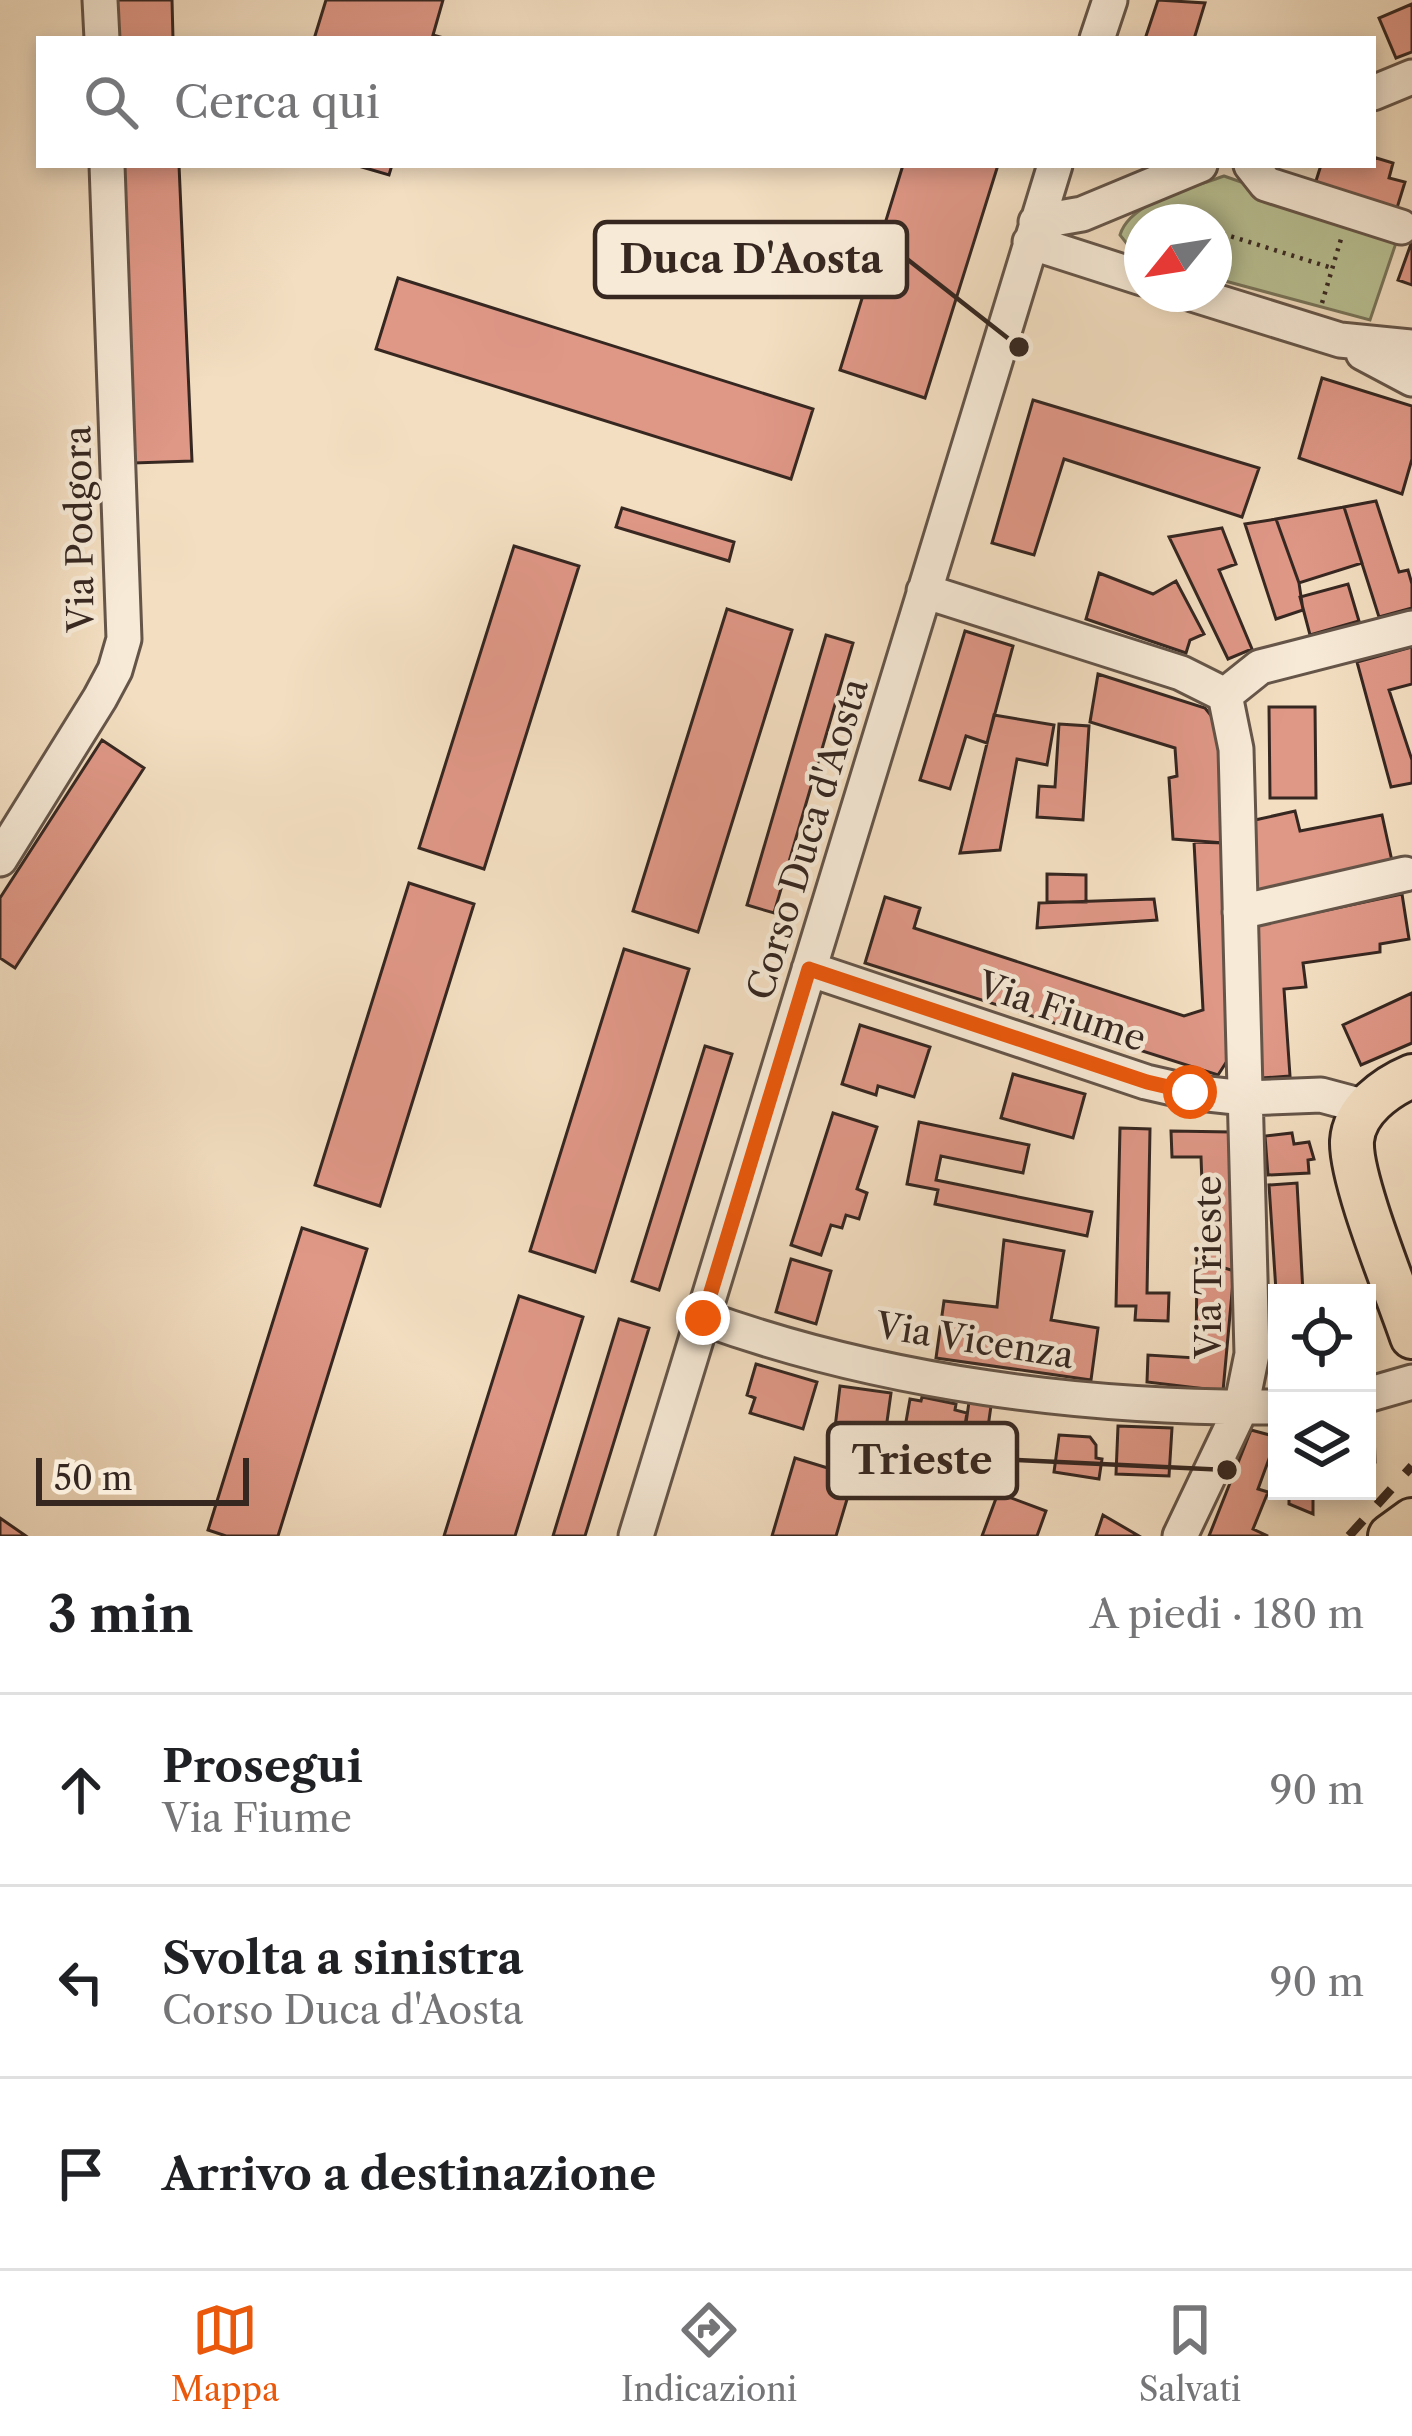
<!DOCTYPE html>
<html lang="it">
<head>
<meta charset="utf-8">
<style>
  :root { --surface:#fff; --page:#f2f2f2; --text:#202124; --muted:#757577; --line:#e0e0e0; --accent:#ea580c }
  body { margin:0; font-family:"Libre Caslon Text",serif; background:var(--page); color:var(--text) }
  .controls { position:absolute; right:36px; bottom:36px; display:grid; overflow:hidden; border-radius:0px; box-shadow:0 6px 18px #0003 }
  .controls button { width:108px; height:108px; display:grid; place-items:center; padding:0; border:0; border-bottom:3px solid var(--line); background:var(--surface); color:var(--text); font:60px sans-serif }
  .compass { position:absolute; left:1124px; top:204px; width:108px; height:108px; border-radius:50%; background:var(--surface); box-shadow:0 6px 18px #0003; rotate:240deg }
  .scale { position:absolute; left:36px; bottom:30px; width:213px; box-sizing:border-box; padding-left:12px; border:6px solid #362721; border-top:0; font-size:33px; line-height:42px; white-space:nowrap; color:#362721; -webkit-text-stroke:9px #f7ead7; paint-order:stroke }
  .stop { position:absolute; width:36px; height:36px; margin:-27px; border:9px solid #ea580c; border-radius:50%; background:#fff }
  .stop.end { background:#ea580c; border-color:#fff; box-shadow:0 3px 12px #0008 }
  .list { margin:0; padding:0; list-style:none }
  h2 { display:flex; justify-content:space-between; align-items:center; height:156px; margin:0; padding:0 48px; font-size:51px }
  h2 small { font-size:39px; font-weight:400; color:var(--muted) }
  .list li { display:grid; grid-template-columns:78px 1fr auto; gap:36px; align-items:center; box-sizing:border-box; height:192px; padding:0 48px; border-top:3px solid var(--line) }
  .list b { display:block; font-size:45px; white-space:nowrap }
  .list p { margin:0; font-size:39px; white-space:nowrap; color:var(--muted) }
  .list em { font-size:39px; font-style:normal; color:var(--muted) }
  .icon { flex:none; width:66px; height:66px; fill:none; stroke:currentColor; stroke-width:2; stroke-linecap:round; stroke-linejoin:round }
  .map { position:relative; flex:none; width:1412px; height:1536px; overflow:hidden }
  .search { position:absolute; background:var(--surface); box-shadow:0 6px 18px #0003; left:36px; right:36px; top:36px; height:132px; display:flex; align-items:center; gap:30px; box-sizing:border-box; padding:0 42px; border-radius:0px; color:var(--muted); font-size:45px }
  .sheet { height:732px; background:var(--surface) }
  nav { display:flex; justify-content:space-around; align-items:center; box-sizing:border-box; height:168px; border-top:3px solid var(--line); background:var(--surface); font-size:33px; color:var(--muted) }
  nav a { display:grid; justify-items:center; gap:6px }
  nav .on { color:var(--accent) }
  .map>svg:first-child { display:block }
  .green { fill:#b9c194; stroke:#78745a; stroke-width:3 }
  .building { fill:#df9786; stroke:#362721; stroke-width:3 }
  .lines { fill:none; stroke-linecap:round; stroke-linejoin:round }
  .minor-casing { stroke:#655549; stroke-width:39 }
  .major-casing { stroke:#362721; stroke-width:48 }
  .path { stroke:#362721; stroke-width:4.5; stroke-dasharray:3 6; stroke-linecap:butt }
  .minor { stroke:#f7ead7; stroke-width:33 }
  .major { stroke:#f3dec1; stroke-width:42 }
  .rail { stroke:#362721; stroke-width:9; stroke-dasharray:21 21; stroke-linecap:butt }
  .route { stroke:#ea580c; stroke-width:15 }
  .labels { text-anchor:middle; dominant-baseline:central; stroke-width:9; stroke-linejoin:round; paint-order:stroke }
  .street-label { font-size:36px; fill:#362721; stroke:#f7ead7 }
  .leader { fill:none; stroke:#362721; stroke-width:4.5 }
  .callout-dot { fill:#362721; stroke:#f7ead7; stroke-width:4.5 }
  .callout { fill:#f7ead7; stroke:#362721; stroke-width:4.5 }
  .callout-label { font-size:39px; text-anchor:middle; font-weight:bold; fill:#362721 }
</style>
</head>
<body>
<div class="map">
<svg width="1412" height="1536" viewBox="0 0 1412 1536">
  <rect width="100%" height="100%" fill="#f3dec1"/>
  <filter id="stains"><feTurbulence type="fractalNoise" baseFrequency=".00167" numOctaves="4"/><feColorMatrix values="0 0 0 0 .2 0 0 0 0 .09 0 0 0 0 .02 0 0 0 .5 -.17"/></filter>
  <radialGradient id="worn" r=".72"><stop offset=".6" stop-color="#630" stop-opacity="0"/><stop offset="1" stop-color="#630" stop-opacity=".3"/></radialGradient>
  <!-- green -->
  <path class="green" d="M1224,176L1398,237L1370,320L1214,278V222H1142V253L1131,249L1120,235C1130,201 1193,188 1224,176Z"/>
  <!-- building -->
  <path class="building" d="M116,0H172L173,39H117Z
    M326,0H443L433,35L447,39H314Z
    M1158,0L1205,3L1194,39H1145Z
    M1412,4V52L1396,58L1379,18Z
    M1373,157L1393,163L1389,178L1405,182L1397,208L1315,184L1321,165H1373Z
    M122,165H179L192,461L134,463Z
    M355,165H392L389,175Z
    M903,165H998L925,398L840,370Z
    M1412,241V285L1398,280Z
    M398,278L813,409L791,479L376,349Z
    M1322,378L1412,406V459L1402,494L1299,458Z
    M1033,400L1259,468L1242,517L1064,459L1034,555L992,543Z
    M1376,501L1399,572L1408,570L1412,584V608L1379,617L1344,507Z
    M1344,507L1362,563L1299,583L1276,519Z
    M622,508L734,542L729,561L616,527Z
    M1276,519L1299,583L1303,610L1276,619L1245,524Z
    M1222,528L1236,564L1219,570L1252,649L1228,659L1169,537Z
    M514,546L579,566L484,869L419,848Z
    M1099,573L1153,594L1176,581L1204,634L1190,640L1186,653L1086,619Z
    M1348,584L1359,621L1310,635L1300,597Z
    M727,609L792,630L698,932L633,911Z
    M965,631L1013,646L987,743L966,736L950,789L920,780Z
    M826,635L853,643L774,913L747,905Z
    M1412,647V684L1389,690L1412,760V783L1391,787L1357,662Z
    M1098,674L1205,708L1222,729L1224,843L1173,839L1169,778L1177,776L1175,748L1090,722Z
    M1269,707H1315L1316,798H1270Z
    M994,715L1054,725L1047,765L1017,759L1000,850L960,853Z
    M1059,724L1089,726L1083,820L1037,817L1039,786L1055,787Z
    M102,740L144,768L15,968L0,958V898Z
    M1295,811L1300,831L1382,815L1392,861L1256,892L1255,820Z
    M1194,842L1224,843L1227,1061L1218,1075L865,963L885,897L920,908L914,928L1184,1016L1203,1010Z
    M1047,874L1086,875V902H1047Z
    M409,883L474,904L380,1206L315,1185Z
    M1402,894L1409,939L1380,944V952L1303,963L1306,987L1284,989L1290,1076L1261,1078L1257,925Z
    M1154,899L1157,920L1037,928L1039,903Z
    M624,949L689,969L595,1272L530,1251Z
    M1412,993V1043L1361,1065L1343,1025Z
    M860,1025L930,1047L914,1097L878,1086L876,1095L842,1084Z
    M705,1046L732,1054L659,1290L632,1281Z
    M1013,1074L1085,1094L1073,1138L1001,1118Z
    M833,1113L877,1127L857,1189L867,1193L859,1219L846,1215L842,1228L831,1225L821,1255L791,1245Z
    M919,1122L1029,1145L1023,1173L941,1156L936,1180L1092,1212L1087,1236L935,1204L938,1190L907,1184Z
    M1120,1128L1150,1129L1147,1293H1169L1168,1321L1135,1320L1136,1306H1116Z
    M1171,1131L1231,1132L1234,1271L1205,1262L1201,1157H1172Z
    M1292,1133L1294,1144L1309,1142L1314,1159L1308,1160L1309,1173L1268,1175L1265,1136Z
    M1297,1183L1303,1293H1277V1306L1269,1185Z
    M302,1228L367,1249L278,1536H226L208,1530Z
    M1004,1240L1064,1251L1051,1320L1098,1328L1091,1380L936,1358L944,1301L997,1307Z
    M791,1259L831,1271L816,1324L776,1312Z
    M1197,1259L1234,1271L1223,1391L1147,1382L1148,1355L1196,1358Z
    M519,1296L583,1317L515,1536H444Z
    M619,1319L649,1328L585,1536H553Z
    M756,1364L817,1382L803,1429L750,1413L755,1398L747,1395Z
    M840,1386L891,1393L884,1443L834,1436Z
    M922,1397L956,1404L955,1410L967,1413L959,1460L901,1450L910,1399L921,1401Z
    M969,1402L991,1406L988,1427L966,1423Z
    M1118,1426L1172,1428L1169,1476L1116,1474Z
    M1251,1430L1277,1437L1258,1489L1268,1492L1253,1529L1268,1536H1209Z
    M1367,1431H1374L1375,1462H1367Z
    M1059,1435L1090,1437L1096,1445V1458L1102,1459L1099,1479L1054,1472Z
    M795,1458L854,1476L836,1536H772Z
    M1289,1491H1313V1514L1289,1504Z
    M998,1493L1046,1511L1037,1536H982Z
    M1103,1515L1139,1536H1096Z
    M0,1518L26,1536H0Z"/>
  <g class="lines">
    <!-- minor casing -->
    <g class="minor-casing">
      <path id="minor" d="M100,0L102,39
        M1097,39L1110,0
        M1373,93L1412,77
        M1251,165L1266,184L1401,227
        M1036,222L1082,214L1200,165
        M1030,242L1142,278
        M1192,294L1340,340L1412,347
        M1363,353L1412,379
        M924,591L1181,673L1225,695
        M1225,695L1260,667L1412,628
        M0,859L100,698L115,670L124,639L107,165
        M1240,912L1405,874
        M809,969L1146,1082L1190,1092L1245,1098L1321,1095L1366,1107
        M703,1318C883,1383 1086,1409 1277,1407
        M1367,1395L1412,1382
        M636,1536L1055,165
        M1180,1536L1241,1408L1252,1354L1236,749L1225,695"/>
    </g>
    <!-- major casing -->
    <g class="major-casing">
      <path id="major" d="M1412,1076C1386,1087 1354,1110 1352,1141C1350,1180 1398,1295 1412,1337
        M1390,1536L1412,1520"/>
    </g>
    <!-- path -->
    <path class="path" d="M1214,231L1332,268
      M1322,303L1341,239"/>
    <!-- minor -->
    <use href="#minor" class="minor"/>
    <!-- major -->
    <use href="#major" class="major"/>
    <!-- rail -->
    <path class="rail" d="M1349,1536L1412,1466"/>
  </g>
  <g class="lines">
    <!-- route -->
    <path class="route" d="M703,1318L809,969L1147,1082L1190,1092"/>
  </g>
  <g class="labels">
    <!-- street labels -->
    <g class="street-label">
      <text transform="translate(79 529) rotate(-91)">Via Podgora</text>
      <text transform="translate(807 839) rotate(-73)">Corso Duca d'Aosta</text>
      <text transform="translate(1062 1011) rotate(19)">Via Fiume</text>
      <text transform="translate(1208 1267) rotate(-90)">Via Trieste</text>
      <text transform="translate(975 1340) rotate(9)">Via Vicenza</text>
    </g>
  </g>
  <!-- callouts -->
  <path class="leader" d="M1019 347L907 259M1227 1470L1017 1460"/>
  <g class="callout-dot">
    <circle cx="1019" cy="347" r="12"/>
    <circle cx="1227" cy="1470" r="12"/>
  </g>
  <g class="callout">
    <rect x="595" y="222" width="312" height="75" rx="12"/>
    <rect x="828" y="1423" width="189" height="75" rx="12"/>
  </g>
  <g class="callout-label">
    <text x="751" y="273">Duca D'Aosta</text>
    <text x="922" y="1474">Trieste</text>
  </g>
  <rect width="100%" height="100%" filter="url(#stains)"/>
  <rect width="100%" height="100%" fill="url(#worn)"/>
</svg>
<div class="controls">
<button><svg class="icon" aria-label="locate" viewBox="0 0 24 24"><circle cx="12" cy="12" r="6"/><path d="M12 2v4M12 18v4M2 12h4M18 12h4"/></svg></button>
<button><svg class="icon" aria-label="layers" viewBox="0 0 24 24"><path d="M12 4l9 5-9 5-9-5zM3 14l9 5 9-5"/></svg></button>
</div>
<svg class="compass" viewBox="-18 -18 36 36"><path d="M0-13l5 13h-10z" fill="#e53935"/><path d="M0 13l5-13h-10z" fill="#757577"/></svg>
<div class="scale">50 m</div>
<div class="stop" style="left:1190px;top:1092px"></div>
<div class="stop end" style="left:703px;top:1318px"></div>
<div class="search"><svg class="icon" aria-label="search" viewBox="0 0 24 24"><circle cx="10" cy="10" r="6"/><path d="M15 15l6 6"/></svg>Cerca qui</div>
</div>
<section class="sheet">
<h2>3 min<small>A piedi · 180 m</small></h2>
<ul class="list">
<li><svg class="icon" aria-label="ahead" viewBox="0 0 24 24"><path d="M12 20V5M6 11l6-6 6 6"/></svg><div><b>Prosegui</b><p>Via Fiume</p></div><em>90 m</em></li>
<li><svg class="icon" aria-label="left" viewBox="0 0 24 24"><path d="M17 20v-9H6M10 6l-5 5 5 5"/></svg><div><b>Svolta a sinistra</b><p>Corso Duca d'Aosta</p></div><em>90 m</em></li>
<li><svg class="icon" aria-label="arrive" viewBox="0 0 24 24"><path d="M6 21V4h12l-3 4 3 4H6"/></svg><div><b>Arrivo a destinazione</b></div></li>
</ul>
</section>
<nav>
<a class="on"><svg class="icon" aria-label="map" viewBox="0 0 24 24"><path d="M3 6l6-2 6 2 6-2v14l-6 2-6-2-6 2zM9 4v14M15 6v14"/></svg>Mappa</a>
<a><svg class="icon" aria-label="directions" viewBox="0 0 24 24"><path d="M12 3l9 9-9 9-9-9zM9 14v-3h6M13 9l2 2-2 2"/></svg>Indicazioni</a>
<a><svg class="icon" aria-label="saved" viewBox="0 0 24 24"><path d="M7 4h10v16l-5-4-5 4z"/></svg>Salvati</a>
</nav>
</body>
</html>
